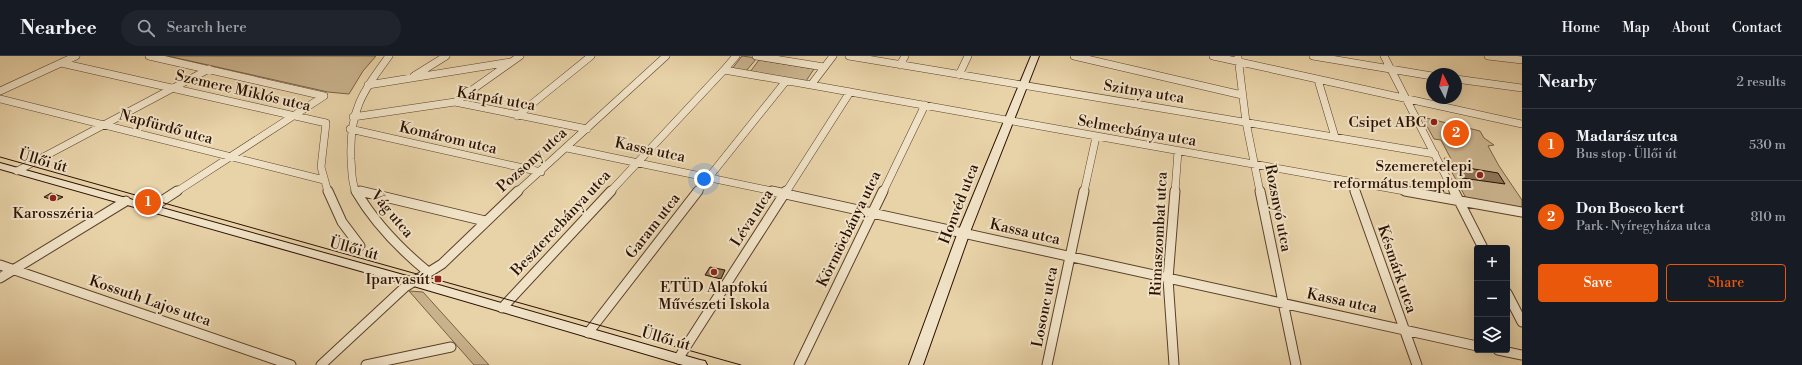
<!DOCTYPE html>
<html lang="en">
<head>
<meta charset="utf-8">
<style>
  :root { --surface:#171b24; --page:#20242c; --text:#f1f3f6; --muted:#9ea1a6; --line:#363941; --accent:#ea580c }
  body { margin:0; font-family:"Libre Bodoni",serif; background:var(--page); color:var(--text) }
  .controls { position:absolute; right:12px; bottom:12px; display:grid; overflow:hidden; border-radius:4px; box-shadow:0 4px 16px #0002 }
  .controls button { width:36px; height:36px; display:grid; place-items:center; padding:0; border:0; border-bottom:1px solid var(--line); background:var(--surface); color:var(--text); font:20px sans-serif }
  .compass { position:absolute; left:1426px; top:12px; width:36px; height:36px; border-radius:50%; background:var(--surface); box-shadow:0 4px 16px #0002; rotate:354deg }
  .you { position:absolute; left:704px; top:123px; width:14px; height:14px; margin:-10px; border:3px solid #fff; border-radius:50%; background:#1a73e8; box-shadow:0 0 0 6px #1a73e833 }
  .badge { display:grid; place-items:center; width:26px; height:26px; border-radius:50%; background:var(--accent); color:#fff; font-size:13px; font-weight:700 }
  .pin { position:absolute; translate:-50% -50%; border:2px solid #fff; box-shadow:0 1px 4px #0006 }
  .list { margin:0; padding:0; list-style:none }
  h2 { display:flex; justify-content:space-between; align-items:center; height:52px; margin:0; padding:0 16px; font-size:17px }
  h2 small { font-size:13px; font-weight:400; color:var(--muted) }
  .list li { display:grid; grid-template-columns:26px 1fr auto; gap:12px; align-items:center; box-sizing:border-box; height:72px; padding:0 16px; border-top:1px solid var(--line) }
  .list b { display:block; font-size:15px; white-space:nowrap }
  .list p { margin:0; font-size:13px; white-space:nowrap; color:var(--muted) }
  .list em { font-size:13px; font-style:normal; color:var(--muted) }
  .actions { display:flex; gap:8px; padding:12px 16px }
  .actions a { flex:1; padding:9px 0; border:1px solid var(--accent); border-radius:4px; text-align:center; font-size:14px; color:var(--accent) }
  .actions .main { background:var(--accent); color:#fff }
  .icon { flex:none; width:22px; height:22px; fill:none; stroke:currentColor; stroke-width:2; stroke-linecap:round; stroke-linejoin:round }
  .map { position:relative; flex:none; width:1522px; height:309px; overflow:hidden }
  header { display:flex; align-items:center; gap:24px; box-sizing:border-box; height:56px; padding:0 20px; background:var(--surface); border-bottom:1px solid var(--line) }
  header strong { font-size:19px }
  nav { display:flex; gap:22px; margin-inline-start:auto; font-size:14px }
  .search { width:280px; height:36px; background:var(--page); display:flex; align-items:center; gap:10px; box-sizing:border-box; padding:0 14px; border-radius:22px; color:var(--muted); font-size:15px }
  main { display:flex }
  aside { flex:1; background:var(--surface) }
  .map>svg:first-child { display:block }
  .green { fill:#c8b18b; stroke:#7a6046 }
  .building { fill:#8e7557; stroke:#2c1000 }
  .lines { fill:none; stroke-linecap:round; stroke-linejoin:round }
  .street-far1-casing { stroke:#5b402a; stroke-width:8 }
  .street-casing { stroke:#5b402a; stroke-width:11 }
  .secondary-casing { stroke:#2c1000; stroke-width:2 }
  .street-far1 { stroke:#f0e2c6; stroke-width:7 }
  .street { stroke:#f0e2c6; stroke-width:9 }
  .secondary { fill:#f0e2c6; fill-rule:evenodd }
  .tram { stroke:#2c1000; stroke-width:1 }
  .poi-dot { fill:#8f2418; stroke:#f0e2c6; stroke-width:1.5 }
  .labels { text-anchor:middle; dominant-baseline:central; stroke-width:4; stroke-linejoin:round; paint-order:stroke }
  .street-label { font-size:15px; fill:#2c1000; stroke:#f0e2c6 }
  .poi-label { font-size:15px; fill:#2c1000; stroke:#f0e2c6; text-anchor:end }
</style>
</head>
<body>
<header>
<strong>Nearbee</strong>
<div class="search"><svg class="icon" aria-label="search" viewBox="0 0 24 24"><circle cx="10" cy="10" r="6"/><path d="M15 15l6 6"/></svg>Search here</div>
<nav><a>Home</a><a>Map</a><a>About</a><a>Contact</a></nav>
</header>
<main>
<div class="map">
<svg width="1522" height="309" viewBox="0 0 1522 309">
  <rect width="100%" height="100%" fill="#e8d2a8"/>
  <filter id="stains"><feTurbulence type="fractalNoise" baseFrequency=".005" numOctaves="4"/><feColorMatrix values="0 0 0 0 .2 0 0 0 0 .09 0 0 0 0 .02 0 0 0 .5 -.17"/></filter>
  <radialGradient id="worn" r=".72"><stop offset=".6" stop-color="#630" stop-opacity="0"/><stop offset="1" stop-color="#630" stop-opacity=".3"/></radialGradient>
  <!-- green -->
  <path class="green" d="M168,0H376L363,15L349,38L328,36Z
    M742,0L757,2L746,15L732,13Z
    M759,4L814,13L806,25L750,16Z
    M1422,61L1480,75L1484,82L1494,89L1488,90L1499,110L1522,144V153L1466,142L1444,102L1451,103L1441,84L1434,83Z
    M409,235L423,236L489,309H474Z"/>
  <!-- building -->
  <path class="building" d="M1456,110L1498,117L1505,128L1462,122Z
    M1426,126L1441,129L1444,136L1430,133Z
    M51,137L63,141L55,145L44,141Z
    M710,211L725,214L721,223L705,219Z"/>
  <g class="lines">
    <!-- street-far1 casing -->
    <g class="street-far1-casing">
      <path id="street-far1" d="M149,0L324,40L176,136
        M736,0L724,14L811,29L833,0
        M756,0L824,11
        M849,0L1435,98
        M1074,0L1242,39
        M1213,0L1522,68
        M1313,0L1432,20
        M1384,0L1454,136
        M1488,0L1522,4
        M1238,1L1246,66L1260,136
        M61,7L326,67L321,111L328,136
        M900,9L905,0
        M959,19L968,0
        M414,20L446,0
        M1456,23L1522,32
        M1318,24L1335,81
        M368,29L511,6
        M811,29L1410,136
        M0,35L76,0
        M0,43L324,124
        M455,46L520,0
        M517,60L591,0
        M353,61L455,46L587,73
        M350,73L541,116
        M567,92L777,136
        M17,115L209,13
        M1352,126L1356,136
        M355,134L364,136
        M356,136C351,126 352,114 351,103C349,55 362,37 389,0
        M517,136L666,0
        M610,136L724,14
        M697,136L786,25
        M786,136L850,36
        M883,136L925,49
        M1084,136L1096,81
        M1175,136L1178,95"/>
    </g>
    <!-- street casing -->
    <g class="street-casing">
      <path id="street" d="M328,135L342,166L360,190
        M356,135C374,166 400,193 428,216
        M360,135L485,165
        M772,135L1477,290
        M1260,135L1296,309
        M1355,135L1417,309
        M1405,135L1522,156
        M1454,135L1483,192
        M151,152L177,135
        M0,209L291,309
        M0,222L126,145
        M1507,237L1522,266
        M502,252L611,135
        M588,277L698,135
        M1498,294L1522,299
        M678,303L786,135
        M321,309L405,231L442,208L518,135
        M366,309L451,291
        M799,309L883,135
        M1047,309L1084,135
        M1174,309L1168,223L1175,135"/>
    </g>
    <!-- secondary casing -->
    <g class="secondary-casing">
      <path id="secondary" d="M1031,0H1039L970,176L923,309H909L958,176Z
        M0,107L418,223L700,304L705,305L707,309H683L410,229L0,113Z"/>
    </g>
    <!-- street-far1 -->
    <use href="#street-far1" class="street-far1"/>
    <!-- street -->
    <use href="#street" class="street"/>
    <!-- secondary -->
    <use href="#secondary" class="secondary"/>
    <!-- tram -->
    <path class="tram" d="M0,101L741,309"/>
  </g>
  <!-- markers -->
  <g class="poi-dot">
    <circle cx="1434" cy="66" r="4"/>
    <circle cx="1480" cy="119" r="4"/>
    <circle cx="53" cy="142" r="4"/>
    <circle cx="714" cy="216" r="4"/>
    <rect x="434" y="219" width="8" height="8" rx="2"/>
  </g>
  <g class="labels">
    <!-- street labels -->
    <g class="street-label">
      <text transform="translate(243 35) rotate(13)">Szemere Miklós utca</text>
      <text transform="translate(1144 36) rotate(9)">Szitnya utca</text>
      <text transform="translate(496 43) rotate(10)">Kárpát utca</text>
      <text transform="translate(166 71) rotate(15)">Napfürdő utca</text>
      <text transform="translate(1137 75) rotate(10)">Selmecbánya utca</text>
      <text transform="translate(448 82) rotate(13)">Komárom utca</text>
      <text transform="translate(650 94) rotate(12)">Kassa utca</text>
      <text transform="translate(532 104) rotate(-42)">Pozsony utca</text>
      <text transform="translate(43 105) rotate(16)">Üllői út</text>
      <text transform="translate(959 148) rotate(-69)">Honvéd utca</text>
      <text transform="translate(1278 152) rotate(79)">Rozsnyó utca</text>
      <text transform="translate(392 158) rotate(50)">Vág utca</text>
      <text transform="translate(752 162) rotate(-57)">Léva utca</text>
      <text transform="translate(561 167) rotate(-47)">Besztercebánya utca</text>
      <text transform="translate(653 170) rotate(-52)">Garam utca</text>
      <text transform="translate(849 173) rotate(-64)">Körmöcbánya utca</text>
      <text transform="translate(1025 176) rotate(13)">Kassa utca</text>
      <text transform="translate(1159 178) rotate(-87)">Rimaszombat utca</text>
      <text transform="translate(354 193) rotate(15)">Üllői út</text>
      <text transform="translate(1397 213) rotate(71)">Késmárk utca</text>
      <text transform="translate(150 245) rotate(19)">Kossuth Lajos utca</text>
      <text transform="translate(1342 245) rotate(12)">Kassa utca</text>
      <text transform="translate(1045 251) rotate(-79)">Losonc utca</text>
      <text transform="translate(666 283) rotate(16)">Üllői út</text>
    </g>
    <!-- poi labels -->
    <g class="poi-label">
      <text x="1426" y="66">Csipet ABC</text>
      <text x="1472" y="110">Szemeretelepi<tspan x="1472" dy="17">református templom</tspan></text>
      <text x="53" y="157" text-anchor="middle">Karosszéria</text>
      <text x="430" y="223">Iparvasút</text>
      <text x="714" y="231" text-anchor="middle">ETÜD Alapfokú<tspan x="714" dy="17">Művészeti Iskola</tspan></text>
    </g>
  </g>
  <rect width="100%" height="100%" filter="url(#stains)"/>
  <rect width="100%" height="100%" fill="url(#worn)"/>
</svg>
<div class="controls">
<button>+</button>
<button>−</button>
<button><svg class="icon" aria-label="layers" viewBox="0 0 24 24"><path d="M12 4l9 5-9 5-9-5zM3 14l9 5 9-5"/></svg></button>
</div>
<svg class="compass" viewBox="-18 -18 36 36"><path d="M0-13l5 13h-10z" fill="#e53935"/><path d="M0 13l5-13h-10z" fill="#9ea1a6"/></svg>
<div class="you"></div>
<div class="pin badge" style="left:148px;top:146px">1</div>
<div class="pin badge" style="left:1456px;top:77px">2</div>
</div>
<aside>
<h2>Nearby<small>2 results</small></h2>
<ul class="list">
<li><span class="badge">1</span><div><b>Madarász utca</b><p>Bus stop · Üllői út</p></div><em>530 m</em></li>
<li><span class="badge">2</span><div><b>Don Bosco kert</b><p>Park · Nyíregyháza utca</p></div><em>810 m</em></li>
</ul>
<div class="actions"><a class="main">Save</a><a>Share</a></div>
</aside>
</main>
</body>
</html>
